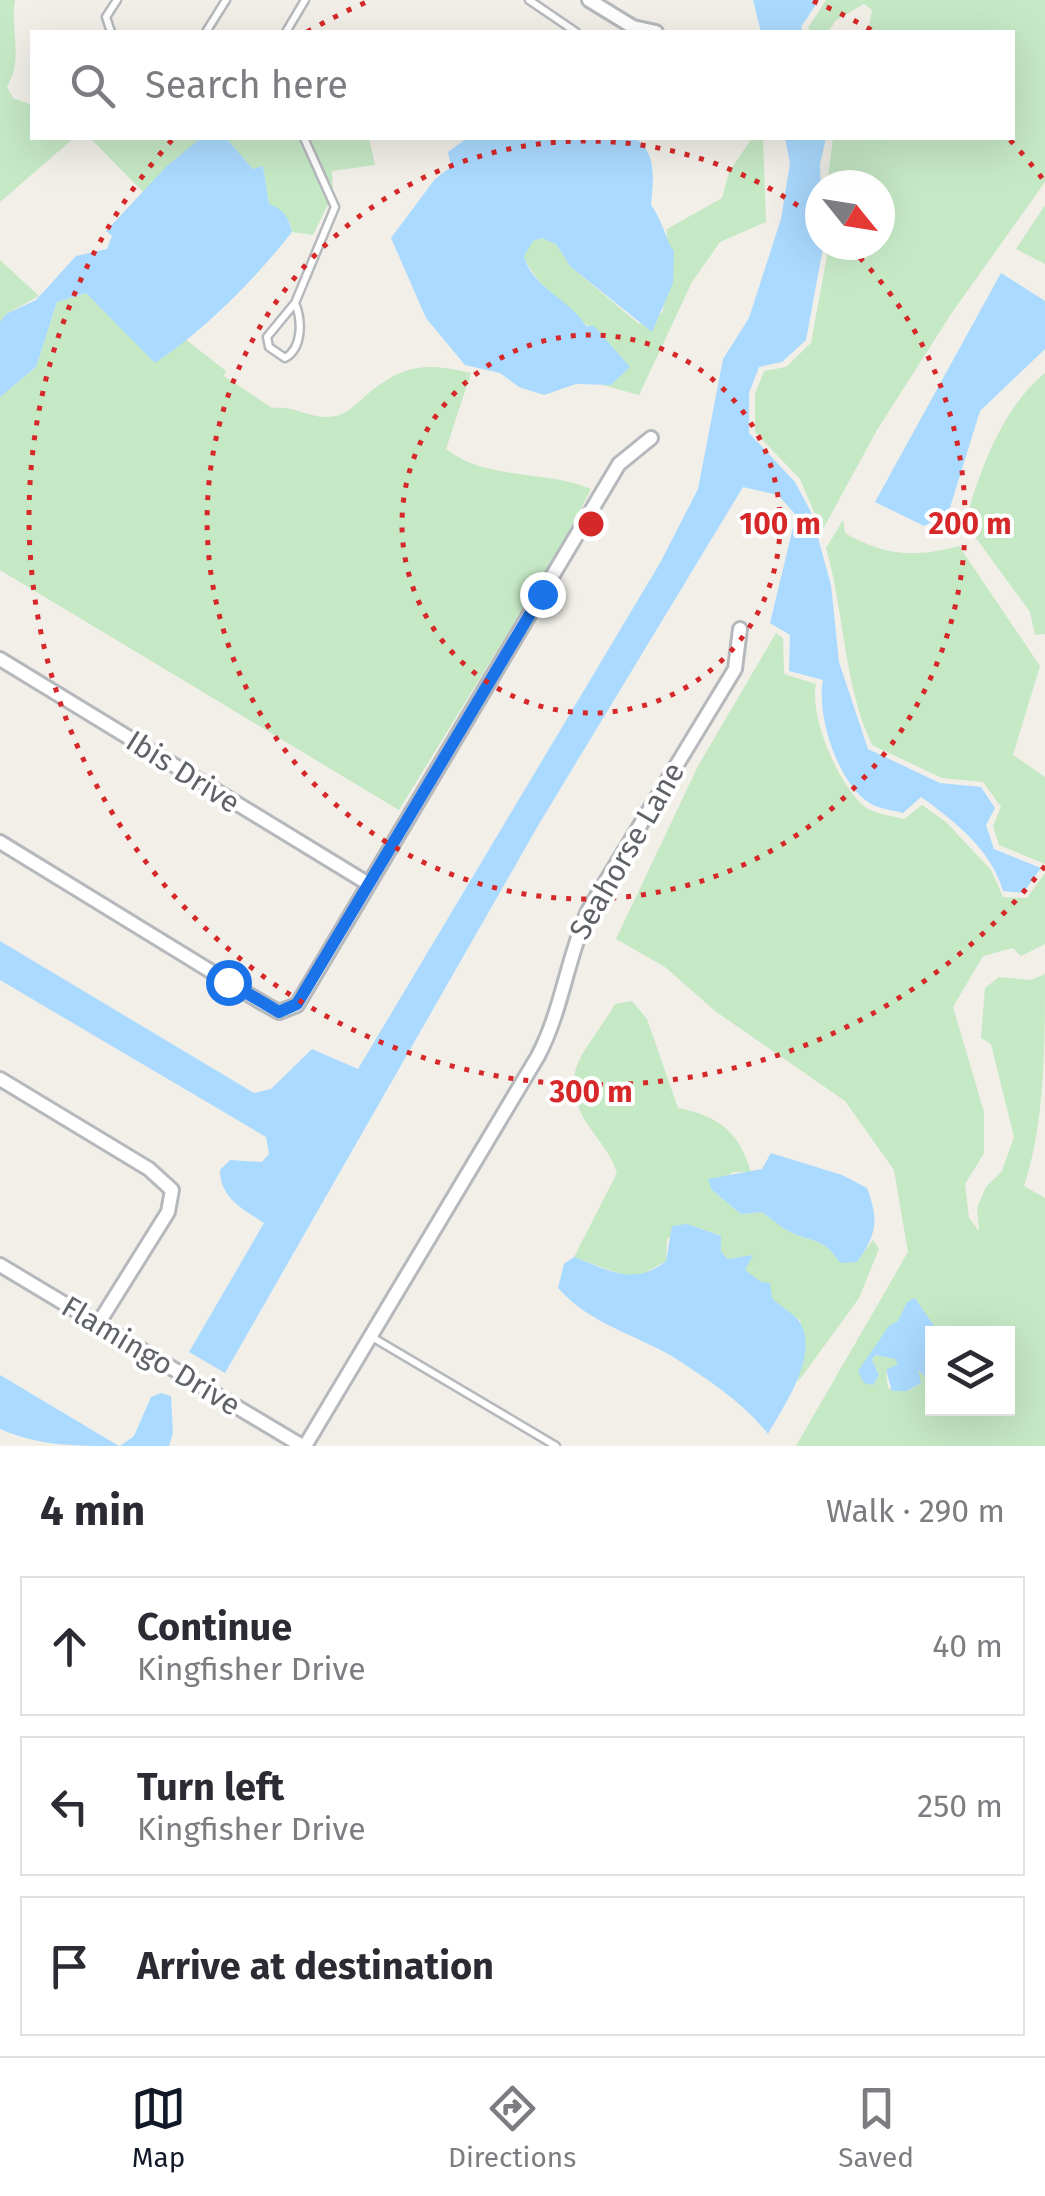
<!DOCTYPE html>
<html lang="en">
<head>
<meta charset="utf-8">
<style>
  :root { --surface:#fff; --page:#f2f2f3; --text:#2b2b33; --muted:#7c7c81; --line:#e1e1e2; --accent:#111827 }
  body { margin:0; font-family:"Fira Sans",sans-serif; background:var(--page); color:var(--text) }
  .controls { position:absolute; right:30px; bottom:30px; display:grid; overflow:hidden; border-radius:0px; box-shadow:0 10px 40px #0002 }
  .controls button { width:90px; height:90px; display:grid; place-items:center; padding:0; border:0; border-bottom:2px solid var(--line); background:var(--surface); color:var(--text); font:50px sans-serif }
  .compass { position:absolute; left:805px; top:170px; width:90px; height:90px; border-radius:50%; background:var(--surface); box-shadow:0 10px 40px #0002; rotate:120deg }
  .stop { position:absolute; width:30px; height:30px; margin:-22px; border:8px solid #1a73e8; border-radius:50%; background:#fff }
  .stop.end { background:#1a73e8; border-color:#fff; box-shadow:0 2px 10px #0008 }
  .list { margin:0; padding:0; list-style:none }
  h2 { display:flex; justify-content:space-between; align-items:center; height:130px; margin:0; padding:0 40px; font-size:42px }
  h2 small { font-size:32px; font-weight:400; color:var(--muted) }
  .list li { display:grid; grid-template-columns:65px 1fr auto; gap:30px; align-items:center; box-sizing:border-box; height:140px; margin:0 20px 20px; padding:0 20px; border:2px solid var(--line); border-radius:0px }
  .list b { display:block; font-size:38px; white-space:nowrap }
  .list p { margin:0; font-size:32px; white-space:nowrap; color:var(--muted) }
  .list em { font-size:32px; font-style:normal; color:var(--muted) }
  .icon { flex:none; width:55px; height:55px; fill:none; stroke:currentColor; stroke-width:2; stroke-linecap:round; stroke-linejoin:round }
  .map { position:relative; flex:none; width:1045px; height:1446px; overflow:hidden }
  .search { position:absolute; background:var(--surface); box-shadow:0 10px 40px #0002; left:30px; right:30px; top:30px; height:110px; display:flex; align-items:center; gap:25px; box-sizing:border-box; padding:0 35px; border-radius:0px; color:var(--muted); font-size:38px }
  .sheet { height:610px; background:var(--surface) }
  nav { display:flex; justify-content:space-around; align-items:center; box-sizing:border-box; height:140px; border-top:2px solid var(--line); background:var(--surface); font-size:28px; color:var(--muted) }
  nav a { display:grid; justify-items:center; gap:5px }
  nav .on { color:var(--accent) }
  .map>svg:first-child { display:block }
  .green { fill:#c5e8c5; fill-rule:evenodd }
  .water { fill:#aadaff }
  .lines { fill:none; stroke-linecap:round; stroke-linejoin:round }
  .service-casing { stroke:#b5b8bc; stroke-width:11 }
  .minor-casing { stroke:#b5b8bc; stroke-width:18 }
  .service { stroke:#fff; stroke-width:6 }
  .minor { stroke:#fff; stroke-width:12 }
  .route { stroke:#1a73e8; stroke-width:12 }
  .ring { fill:none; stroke:#d62828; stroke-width:5; stroke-dasharray:5 10 }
  .labels { text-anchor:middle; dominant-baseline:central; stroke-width:8; stroke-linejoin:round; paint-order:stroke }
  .street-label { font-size:30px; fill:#5f6368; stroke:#fff }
  .centre { fill:#d62828; stroke:#fff; stroke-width:5 }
  .ring-label { font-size:30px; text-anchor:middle; font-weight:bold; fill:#d62828; stroke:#fff; stroke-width:8; stroke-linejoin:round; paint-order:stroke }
</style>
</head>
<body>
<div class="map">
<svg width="1045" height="1446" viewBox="0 0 1045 1446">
  <rect width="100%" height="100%" fill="#f1efe8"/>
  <!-- green -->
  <path class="green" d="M0,0H15C10,32 24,57 7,87L13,98L32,105V138H74L0,202Z
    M826,0H1045V182L951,314L877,430L822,531L800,479L755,432V394L764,371L786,367L811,343L829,245H880V185H827L833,138H1012V32H868L872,10L864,4L836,20L828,32H811L808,28Z
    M90,138H201L143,192Z
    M226,138H369L375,165L332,171L333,194L313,235L292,232L290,223L269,204L263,166L253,169Z
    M752,138H763L766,222L720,242L692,282L639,395L602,385L612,384L629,367L594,327C577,326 529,275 524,256L532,241L542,238L556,244L571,267L639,324L663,312L667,229L722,198L729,172Z
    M1045,205V264L1016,249Z
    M0,260L39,296L6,314L0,322Z
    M86,293L155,362L185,339L226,371L224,376L272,408C296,404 313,423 339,415C350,412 361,399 370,392C406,363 429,363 471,373L446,449C486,481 548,470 591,489L565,540L399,810L0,570V397L36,367L57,302Z
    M1045,373V634L1035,635L1030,612L965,523C979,472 1003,406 1045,373Z
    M843,520L845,533C884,556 915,558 959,546L1040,666L1013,755L1045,777V864L999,845L993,826L1001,807L983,782L942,778L872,745C843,683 845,614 826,548Z
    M776,633L783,638L784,674L816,684C809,717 839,786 865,807C875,814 892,816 904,819L922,805L946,822L991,870L1003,897L1027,898L1045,873V944L1021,956L1013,948L983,956L953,1007L984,1112V1153L965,1184L969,1218L979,1231L977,1208L986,1187L1002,1171L1014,1137L991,1044L981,1038L985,988L999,977L1031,980L1045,974C1045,1043 1045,1124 1024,1186L1045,1198V1446H796L908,1252L894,1170L845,1101L715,1011L665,967L616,939L698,766ZM922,1314L938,1333L1008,1334V1408H932V1377L928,1379L918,1370L920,1384L907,1391L888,1388L886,1371L899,1365L896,1359L875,1355L872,1360L879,1375L872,1384L858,1371L901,1317Z
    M632,1001L647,1019L678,1108C719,1116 739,1132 751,1172H733L712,1190L741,1214L762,1212C769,1217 776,1223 783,1228C806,1243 822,1234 840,1262L857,1261L873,1240L879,1249L859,1298L798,1382L805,1338L800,1320L784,1311L745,1270L752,1256L728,1259L721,1252V1236L687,1224L667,1239L666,1261L634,1279L574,1257L617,1173C611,1154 599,1141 588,1125C553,1072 589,1050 615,1004Z"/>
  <!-- water -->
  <path class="water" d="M753,0H819L801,27L804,32H761Z
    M201,138H226L253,169L263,166L269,204C283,209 289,217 292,232C255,279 205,330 155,363L86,293L57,302L36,367L0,397V322L6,314L36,300L76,256L107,249L112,236L106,231L167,166Z
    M467,138H635C658,154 653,181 651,205C663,221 667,244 674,251L673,283L652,332L571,267L556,244L542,238L533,241L524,256C533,289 570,299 586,326H594L630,367L611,385L576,384L544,395L519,387L500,373L465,365L426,318L391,238L435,179L451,167L448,152Z
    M785,138H826L820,164L823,248L806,340L782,362L759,367L749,393V433L795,482L811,512L831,585L839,662L868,749L940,783L981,787L995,808L986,825L994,849L1041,868L1023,893L1003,891C992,851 955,821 921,797L903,813C893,810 880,809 871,804C838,785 816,715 823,680L789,671L790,635L770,623L796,515L778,495L743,487L539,824L225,1373L189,1352L264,1223C243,1209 220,1198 220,1170L230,1160L262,1162L269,1154L266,1137L0,980V941L254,1093L271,1089L312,1049L358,1069L660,563L698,489L723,359L749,318L781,219L790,163Z
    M1001,273L1045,301V349L980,411L948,514L924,526L875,502Z
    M771,1153L842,1175L867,1188C879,1220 877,1234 857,1262L840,1263C822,1234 806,1243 783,1228C776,1223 769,1217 762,1212L741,1214L712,1190L708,1179L762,1169Z
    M687,1224L721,1236V1252L728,1259L753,1255L745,1270L761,1282L770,1283L772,1298C780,1307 797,1315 801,1324C818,1358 784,1405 768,1434C743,1402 711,1382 678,1360C637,1334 592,1326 558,1288L564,1264L574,1257C609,1270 634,1287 666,1261L672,1226Z
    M915,1298L938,1332L932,1334V1377L928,1379L918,1370L921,1383L907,1391H892L886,1370L898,1364L895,1359L875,1355L872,1360L879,1375L873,1385L864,1383L858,1371L889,1326L898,1321L907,1302Z
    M0,1375L119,1446C74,1446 39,1446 0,1429Z
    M161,1393L171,1396L173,1433L169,1446H120L134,1436L151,1397Z"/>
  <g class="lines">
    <!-- service casing -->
    <g class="service-casing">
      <path id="service" d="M529,0L576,32
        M111,32L106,17L117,0
        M206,32L226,0
        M286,32L305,0
        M295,303C302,320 303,348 285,358L269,347L267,337L295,303L335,207L304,138
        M372,1337L556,1446"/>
    </g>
    <!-- minor casing -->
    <g class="minor-casing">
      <path id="minor" d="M589,0L633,27L656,32
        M0,659L367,883
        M0,842L261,1002L279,1012L297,1005L619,464L651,438
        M0,1079L149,1169L172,1190L168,1212L98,1324
        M0,1265L302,1446
        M305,1446L538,1056C562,1010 567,959 588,911L735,669L740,629"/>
    </g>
    <!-- service -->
    <use href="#service" class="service"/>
    <!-- minor -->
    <use href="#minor" class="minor"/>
  </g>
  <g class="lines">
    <!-- route -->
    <path class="route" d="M228,982L279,1012L297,1004L542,594"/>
  </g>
  <!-- distance rings -->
  <g class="ring">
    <circle cx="591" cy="524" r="189"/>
    <path d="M849 247A379 379 0 1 1 819 221"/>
    <path d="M1045 866A568 568 0 1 1 172 140M307 32A568 568 0 0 1 369 1M813 1A568 568 0 0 1 875 32M1010 140A568 568 0 0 1 1045 182"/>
  </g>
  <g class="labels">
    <!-- street labels -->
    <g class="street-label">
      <text transform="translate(183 772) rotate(32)">Ibis Drive</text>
      <text transform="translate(627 851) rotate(-60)">Seahorse Lane</text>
      <text transform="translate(151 1356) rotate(31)">Flamingo Drive</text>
    </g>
  </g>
  <circle cx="591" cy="524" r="15" class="centre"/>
  <g class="ring-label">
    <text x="780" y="534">100 m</text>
    <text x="970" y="534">200 m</text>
    <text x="591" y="1102">300 m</text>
  </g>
</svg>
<div class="controls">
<button><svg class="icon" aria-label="layers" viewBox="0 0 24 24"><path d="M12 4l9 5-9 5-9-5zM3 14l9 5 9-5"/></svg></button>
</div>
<svg class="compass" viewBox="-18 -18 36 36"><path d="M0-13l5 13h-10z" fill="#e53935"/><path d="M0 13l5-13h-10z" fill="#7c7c81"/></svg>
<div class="stop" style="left:228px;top:982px"></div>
<div class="stop end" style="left:542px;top:594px"></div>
<div class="search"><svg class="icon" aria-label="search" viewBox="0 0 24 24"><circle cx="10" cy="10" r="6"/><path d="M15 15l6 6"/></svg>Search here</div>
</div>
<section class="sheet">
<h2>4 min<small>Walk · 290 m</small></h2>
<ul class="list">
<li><svg class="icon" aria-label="ahead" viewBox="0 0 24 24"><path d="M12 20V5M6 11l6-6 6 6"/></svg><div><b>Continue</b><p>Kingfisher Drive</p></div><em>40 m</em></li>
<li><svg class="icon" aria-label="left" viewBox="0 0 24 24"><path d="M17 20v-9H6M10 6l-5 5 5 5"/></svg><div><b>Turn left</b><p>Kingfisher Drive</p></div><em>250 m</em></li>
<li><svg class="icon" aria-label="arrive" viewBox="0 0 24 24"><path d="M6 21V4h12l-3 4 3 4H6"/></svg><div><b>Arrive at destination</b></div></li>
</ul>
</section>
<nav>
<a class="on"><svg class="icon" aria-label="map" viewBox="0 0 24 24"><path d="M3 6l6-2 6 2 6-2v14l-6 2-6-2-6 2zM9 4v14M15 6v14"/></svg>Map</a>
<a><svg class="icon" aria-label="directions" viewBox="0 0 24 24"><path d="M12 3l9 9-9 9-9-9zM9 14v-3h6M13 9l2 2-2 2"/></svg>Directions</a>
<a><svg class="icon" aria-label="saved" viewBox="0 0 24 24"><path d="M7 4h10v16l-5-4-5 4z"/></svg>Saved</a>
</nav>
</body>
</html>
